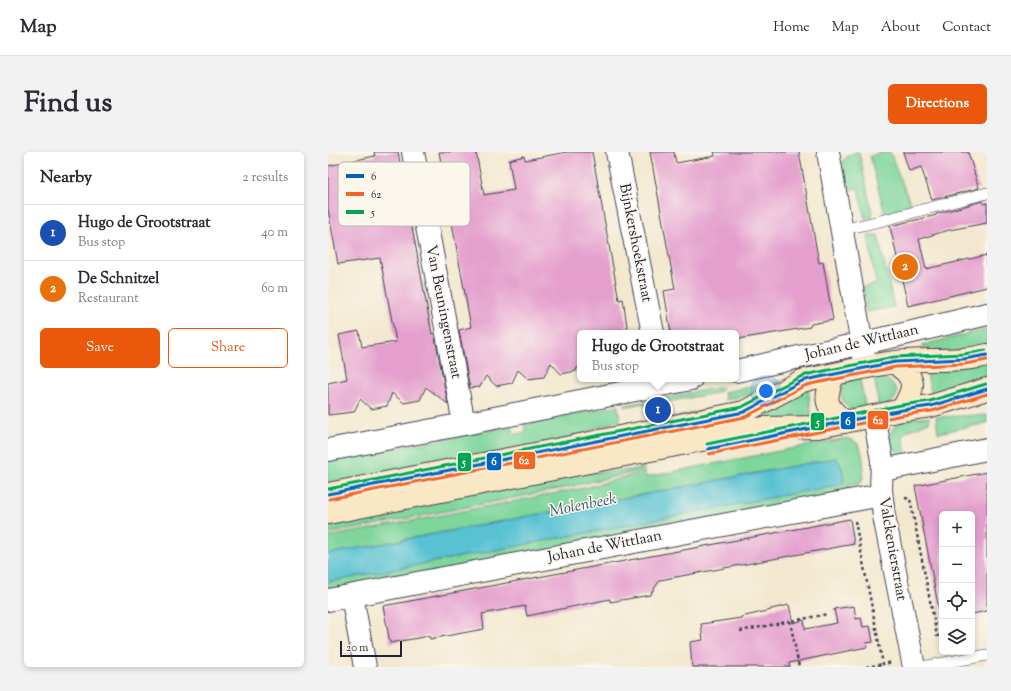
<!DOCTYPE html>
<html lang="en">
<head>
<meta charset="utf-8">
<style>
  :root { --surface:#fff; --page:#f2f2f3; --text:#2b2b33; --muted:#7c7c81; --line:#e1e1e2; --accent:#ea580c }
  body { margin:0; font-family:"Sorts Mill Goudy",serif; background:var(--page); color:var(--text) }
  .controls { position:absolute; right:12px; bottom:12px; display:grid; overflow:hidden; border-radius:6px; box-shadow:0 2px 6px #0003 }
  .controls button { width:36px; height:36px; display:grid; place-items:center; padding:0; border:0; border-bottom:1px solid var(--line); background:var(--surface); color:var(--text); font:20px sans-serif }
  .scale { position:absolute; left:12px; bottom:10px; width:62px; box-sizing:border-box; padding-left:4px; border:2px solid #22223b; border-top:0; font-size:11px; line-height:14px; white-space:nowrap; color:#22223b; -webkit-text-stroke:3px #fbf7ec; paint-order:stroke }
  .you { position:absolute; left:438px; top:239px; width:14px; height:14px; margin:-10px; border:3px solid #fff; border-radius:50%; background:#1a73e8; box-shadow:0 0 0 6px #1a73e833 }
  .badge { display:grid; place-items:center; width:26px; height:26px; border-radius:50%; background:var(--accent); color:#fff; font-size:13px; font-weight:700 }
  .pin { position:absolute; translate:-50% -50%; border:2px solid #fff; box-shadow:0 1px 4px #0006 }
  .popup { position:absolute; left:249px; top:178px; width:162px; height:52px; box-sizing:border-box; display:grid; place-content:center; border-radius:6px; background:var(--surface); filter:drop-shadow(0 1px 3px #0005); font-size:13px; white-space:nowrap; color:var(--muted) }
  .popup b { font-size:15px; color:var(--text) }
  .popup::after { content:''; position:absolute; left:50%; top:100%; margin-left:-8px; border:8px solid transparent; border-top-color:var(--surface) }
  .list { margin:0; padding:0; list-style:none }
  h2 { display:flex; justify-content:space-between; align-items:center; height:52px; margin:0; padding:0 16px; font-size:17px }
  h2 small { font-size:13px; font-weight:400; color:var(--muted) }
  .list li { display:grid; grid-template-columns:26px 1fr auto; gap:12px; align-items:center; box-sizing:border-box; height:56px; padding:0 16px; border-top:1px solid var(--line) }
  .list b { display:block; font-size:15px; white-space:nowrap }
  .list p { margin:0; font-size:13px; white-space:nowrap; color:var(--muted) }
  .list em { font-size:13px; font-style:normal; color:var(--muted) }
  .actions { display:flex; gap:8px; padding:12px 16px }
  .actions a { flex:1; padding:9px 0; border:1px solid var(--accent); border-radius:6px; text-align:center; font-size:14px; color:var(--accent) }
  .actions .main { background:var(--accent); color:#fff }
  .icon { flex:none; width:22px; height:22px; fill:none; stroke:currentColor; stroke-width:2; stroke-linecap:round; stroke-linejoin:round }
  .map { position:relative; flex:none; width:659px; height:515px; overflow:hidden; border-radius:6px }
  header { display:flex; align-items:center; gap:24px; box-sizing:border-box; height:56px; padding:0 20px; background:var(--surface); border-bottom:1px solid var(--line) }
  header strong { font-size:19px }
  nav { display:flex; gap:22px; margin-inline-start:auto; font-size:14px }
  .intro { display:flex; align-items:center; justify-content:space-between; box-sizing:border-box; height:96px; padding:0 24px }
  h1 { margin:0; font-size:28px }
  .button { padding:10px 18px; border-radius:6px; background:var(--accent); color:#fff; font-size:14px; font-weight:700 }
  main { display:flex; gap:24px; padding:0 24px }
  aside { flex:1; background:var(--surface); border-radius:6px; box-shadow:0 2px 6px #0003 }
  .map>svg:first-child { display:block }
  .green { fill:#7ed69b; stroke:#507c6b }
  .water { fill:#58c2d3; stroke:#3d7287 }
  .building { fill:#e49fce }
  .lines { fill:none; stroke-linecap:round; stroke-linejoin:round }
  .service-casing { stroke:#414051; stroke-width:12 }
  .minor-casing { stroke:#414051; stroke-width:24 }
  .secondary-casing { stroke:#414051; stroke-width:24 }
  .path { stroke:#414051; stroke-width:2.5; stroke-dasharray:3 3; stroke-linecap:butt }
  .service { stroke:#fff; stroke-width:11 }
  .minor { stroke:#fff; stroke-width:22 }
  .secondary { stroke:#fae7c3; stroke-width:22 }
  .bus-1-casing { stroke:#fbf7ec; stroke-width:6 }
  .bus-2-casing { stroke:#fbf7ec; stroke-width:6 }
  .bus-3-casing { stroke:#fbf7ec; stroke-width:6 }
  .bus-1 { stroke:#0065bd; stroke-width:3 }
  .bus-2 { stroke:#f26522; stroke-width:3 }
  .bus-3 { stroke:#00a651; stroke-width:3 }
  .labels { text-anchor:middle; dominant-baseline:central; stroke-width:3; stroke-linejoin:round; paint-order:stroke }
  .street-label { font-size:15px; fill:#22223b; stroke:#fbf7ec }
  .water-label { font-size:16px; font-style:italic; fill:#355a70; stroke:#fbf7ec }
  .key { fill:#fbf7ec; stroke:#bab7b7; stroke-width:1 }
  .key-label { font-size:11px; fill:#22223b }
  .line-badge { stroke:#fbf7ec; stroke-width:1.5 }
  .badge-label { font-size:11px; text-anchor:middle; font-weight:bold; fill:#fff }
</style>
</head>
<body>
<header>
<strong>Map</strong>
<nav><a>Home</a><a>Map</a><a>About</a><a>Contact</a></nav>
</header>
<div class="intro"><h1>Find us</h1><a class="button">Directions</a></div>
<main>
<aside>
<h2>Nearby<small>2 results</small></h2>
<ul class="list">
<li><span class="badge" style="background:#1a4fb4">1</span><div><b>Hugo de Grootstraat</b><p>Bus stop</p></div><em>40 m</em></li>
<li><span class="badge" style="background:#e8710a">2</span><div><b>De Schnitzel</b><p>Restaurant</p></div><em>60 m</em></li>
</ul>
<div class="actions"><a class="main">Save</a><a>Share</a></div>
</aside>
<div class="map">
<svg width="659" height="515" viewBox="0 0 659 515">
  <rect width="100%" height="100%" fill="#fbf7ec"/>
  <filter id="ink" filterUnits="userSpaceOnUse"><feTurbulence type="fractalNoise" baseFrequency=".025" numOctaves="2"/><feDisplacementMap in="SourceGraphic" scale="8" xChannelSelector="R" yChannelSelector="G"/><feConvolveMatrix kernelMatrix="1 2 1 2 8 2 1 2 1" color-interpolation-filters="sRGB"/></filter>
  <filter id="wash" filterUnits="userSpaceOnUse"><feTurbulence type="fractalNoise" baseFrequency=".012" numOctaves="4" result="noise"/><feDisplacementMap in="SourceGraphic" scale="16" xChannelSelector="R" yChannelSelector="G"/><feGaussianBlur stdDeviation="0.9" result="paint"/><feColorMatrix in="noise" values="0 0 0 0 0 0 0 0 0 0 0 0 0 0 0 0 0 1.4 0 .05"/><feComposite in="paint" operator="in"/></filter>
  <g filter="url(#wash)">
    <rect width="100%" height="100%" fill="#f3e8cf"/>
    <!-- green -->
    <path class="green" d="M528,0H531L545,65L537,67L530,36L515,39C512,21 507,8 528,0Z
      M554,0H562L584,56L557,63L542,4Z
      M550,83L566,155L538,160L534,135L548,132L540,84Z
      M659,177V194L622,200L594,196V193Z
      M659,209V226L623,235L604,244L597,214Z
      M531,223L538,258C532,259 527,259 522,257C512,251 510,236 519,229C523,227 527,225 531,223Z
      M546,223C556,224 576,235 566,248C563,252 555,254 551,256Z
      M461,227L435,240L397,248L396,240Z
      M393,235L394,237L388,241L316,254V251L296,255V253Z
      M480,235L484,269L0,345Z
      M290,254L292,268L221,293L0,335V309L184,274L186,282L198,281L196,272Z
      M659,263V271L610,281L608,265Z
      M601,265V270L578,280L575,284L578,302C558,302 557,277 573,269C580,266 592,266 601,265Z
      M518,286C523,287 526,288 530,292C536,299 537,322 533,331L520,334L521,343L0,441V430L514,332C518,323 514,314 508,306L0,402V385L260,335L316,320L318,325Z
      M316,315V318L231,337L0,382V365L209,325L302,318Z"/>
    <!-- water -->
    <path class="water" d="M508,306C514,314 517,323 515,332L0,430V402Z"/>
    <g id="blocks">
      <!-- building -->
      <path class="building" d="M46,0H70L104,182L106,181L120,252L98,235L92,248L76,251L64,241L59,254L43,257L32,247L26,260L0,263V231L19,227L11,183L31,179L34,195L68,190L52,106L10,112L0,57V14L47,4Z
        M111,0H148L156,43L186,38L181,8L196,4L197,8L239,0H264L291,148L295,147L300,181H252V215L249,216L248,219L233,222L223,211L216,225L200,227L190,218L184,231L168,234L158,224L152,235L142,236L131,178L143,175Z
        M322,0H346L348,11L387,4L386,0H471L491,111L495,110L505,168L483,172L482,175L410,187L408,181H343L336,139L347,137Z
        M575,0H640L651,36L604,48L593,15L581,19Z
        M655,49V52L659,51V71L621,78L591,87L598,117L659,103V135L580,154L562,74L605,64L608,63V62Z
        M659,320V459L644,462V362H614L613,468L587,334Z
        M522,367L526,392L332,428L322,443L282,450V447L199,464L197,454L154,462L156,477L102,487L101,484L62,491L55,454Z
        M461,453L465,471L476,468L477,477L509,471L506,457L526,454L528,467L533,466L535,475L542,474L545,490L538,491L539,495L461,511L462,515H364L362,490L375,488L373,472L413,466V465L443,458V457Z"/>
    </g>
  </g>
  <g filter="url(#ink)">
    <use href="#blocks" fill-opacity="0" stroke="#414051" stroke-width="1"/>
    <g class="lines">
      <!-- service casing -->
      <g class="service-casing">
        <path id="service" d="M513,78L552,69L659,41
          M594,515L659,503"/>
      </g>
      <!-- minor casing -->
      <g class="minor-casing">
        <path id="minor" d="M85,0L136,272
          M289,0L325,181
          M500,0L536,204
          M408,219L576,182L659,162
          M546,264L554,308L553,338L556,364L586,515
          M0,298L136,272L363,227
          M555,318L659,297
          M24,444L37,515
          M0,448L553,343"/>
      </g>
      <!-- secondary casing -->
      <g class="secondary-casing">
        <path id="secondary" d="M566,210C589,227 588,234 574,258
          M505,223C497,248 495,253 517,270
          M0,342L222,299L416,260L474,229L482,227C510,222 538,214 567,210C597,206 629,211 659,203
          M0,361L435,276L490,275L546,264L574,258L603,254L659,237"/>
      </g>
      <!-- path -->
      <path class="path" d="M577,346L582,347L609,484L614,483
        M527,369L555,512L565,510
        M462,469L471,515
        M412,479L500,462
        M538,515L555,512"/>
      <!-- service -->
      <use href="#service" class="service"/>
      <!-- minor -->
      <use href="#minor" class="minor"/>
      <!-- secondary -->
      <use href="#secondary" class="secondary"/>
      <!-- bus-1 casing -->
      <g class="bus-1-casing">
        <path id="bus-1" d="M380,297L574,258L603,254L659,237
          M0,342L416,260L474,229L482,227L567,210L636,207L659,203"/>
      </g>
      <!-- bus-2 casing -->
      <g class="bus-2-casing">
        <path id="bus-2" d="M381,302L575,263L604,259L659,242
          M1,347L417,265L476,234L483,232L568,215L637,212L659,208"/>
      </g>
      <!-- bus-3 casing -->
      <g class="bus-3-casing">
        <path id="bus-3" d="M379,292L573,253L602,249L658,232
          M0,337L414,255L472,225L481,222L566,205L636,202L658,198"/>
      </g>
      <!-- bus-1 -->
      <use href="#bus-1" class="bus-1"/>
      <!-- bus-2 -->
      <use href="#bus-2" class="bus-2"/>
      <!-- bus-3 -->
      <use href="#bus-3" class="bus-3"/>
    </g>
  </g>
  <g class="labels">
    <!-- street labels -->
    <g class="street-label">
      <text transform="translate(307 91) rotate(79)">Bijnkershoekstraat</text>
      <text transform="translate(115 160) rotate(79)">Van Beuningenstraat</text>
      <text transform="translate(534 191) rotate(-13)">Johan de Wittlaan</text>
      <text transform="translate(277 395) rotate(-11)">Johan de Wittlaan</text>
      <text transform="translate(564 397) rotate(80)">Valckenierstraat</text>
    </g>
    <!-- water labels -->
    <g class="water-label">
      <text transform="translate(255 354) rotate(-11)">Molenbeek</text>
    </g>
  </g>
  <!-- legend -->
  <rect x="10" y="10" width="132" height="64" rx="6" class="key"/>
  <rect x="18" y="22" width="18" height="4" fill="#0065bd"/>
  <rect x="18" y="40" width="18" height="4" fill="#f26522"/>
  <rect x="18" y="58" width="18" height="4" fill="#00a651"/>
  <g class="key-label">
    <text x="43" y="28">6</text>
    <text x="43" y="46">62</text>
    <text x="43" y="64">5</text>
  </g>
  <g class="line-badge">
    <rect x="539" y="258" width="22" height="20" rx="4" fill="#f26522"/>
    <rect x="512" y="259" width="16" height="19" rx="4" fill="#0065bd"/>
    <rect x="482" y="260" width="15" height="19" rx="4" fill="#00a651"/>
    <rect x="185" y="299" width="23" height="19" rx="4" fill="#f26522"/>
    <rect x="158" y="300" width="16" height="19" rx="4" fill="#0065bd"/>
    <rect x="129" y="300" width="15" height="20" rx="4" fill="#00a651"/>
  </g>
  <g class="badge-label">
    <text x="550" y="272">62</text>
    <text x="520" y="273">6</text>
    <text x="490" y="274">5</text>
    <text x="196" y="312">62</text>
    <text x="166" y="313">6</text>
    <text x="136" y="314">5</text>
  </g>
</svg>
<div class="controls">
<button>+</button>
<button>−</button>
<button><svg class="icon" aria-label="locate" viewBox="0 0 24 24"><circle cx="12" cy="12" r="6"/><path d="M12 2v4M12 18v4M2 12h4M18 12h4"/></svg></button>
<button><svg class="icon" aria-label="layers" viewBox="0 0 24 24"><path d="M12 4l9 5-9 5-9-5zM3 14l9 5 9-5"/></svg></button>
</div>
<div class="scale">20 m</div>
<div class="you"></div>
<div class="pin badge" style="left:330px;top:258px;background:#1a4fb4">1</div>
<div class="popup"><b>Hugo de Grootstraat</b>Bus stop</div>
<div class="pin badge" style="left:577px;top:115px;background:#e8710a">2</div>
</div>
</main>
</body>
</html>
